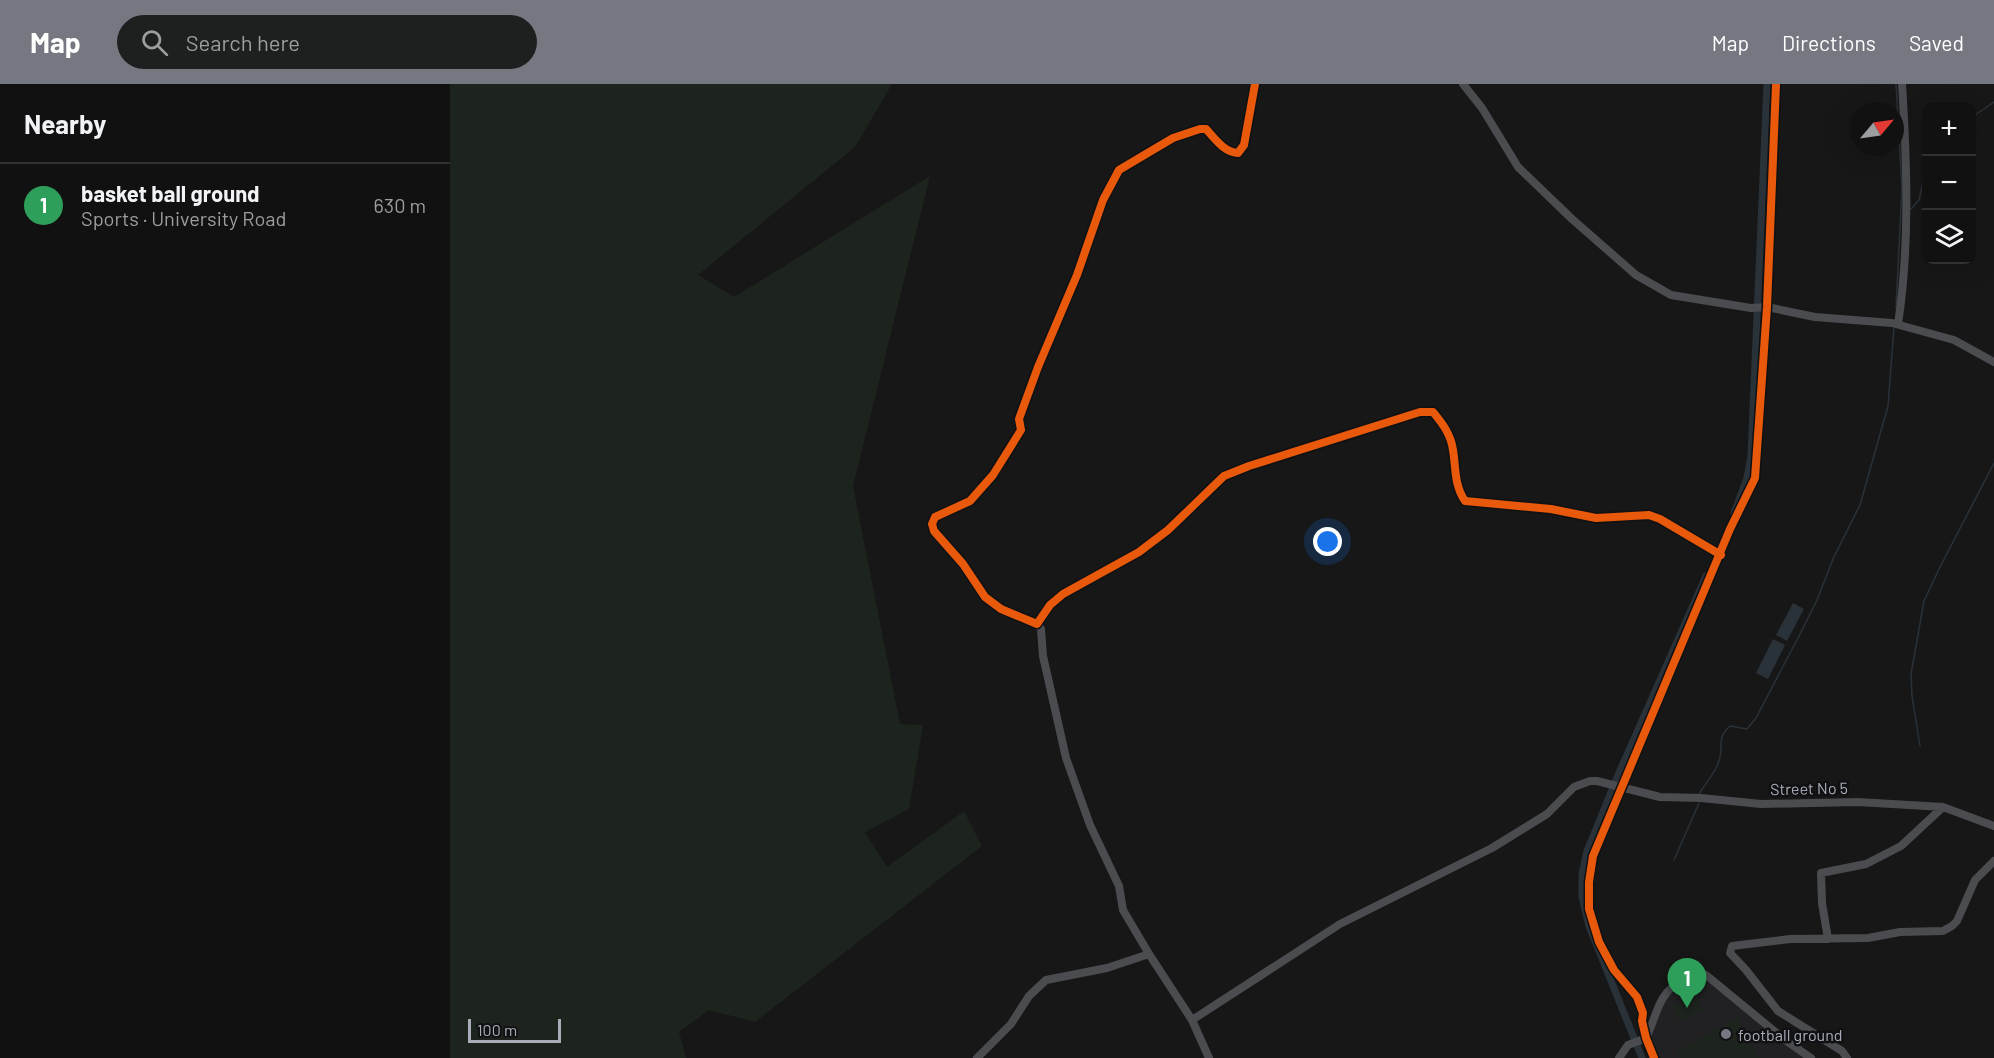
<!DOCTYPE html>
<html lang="en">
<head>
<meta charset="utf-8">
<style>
  :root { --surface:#111; --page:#1e1f1f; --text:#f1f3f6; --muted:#9c9d9f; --line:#303131; --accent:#757880 }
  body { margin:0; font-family:Barlow,sans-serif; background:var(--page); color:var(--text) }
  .controls { position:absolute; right:18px; top:18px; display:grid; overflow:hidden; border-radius:12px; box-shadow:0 6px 24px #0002 }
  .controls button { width:54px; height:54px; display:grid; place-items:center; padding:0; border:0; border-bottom:2px solid var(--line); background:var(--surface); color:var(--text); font:30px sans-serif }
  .compass { position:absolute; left:1400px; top:18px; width:54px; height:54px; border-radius:50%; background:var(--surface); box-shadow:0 6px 24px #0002; rotate:61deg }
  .scale { position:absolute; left:18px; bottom:15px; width:93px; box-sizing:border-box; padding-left:6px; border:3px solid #a8adb8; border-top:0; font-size:16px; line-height:21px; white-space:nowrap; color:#a8adb8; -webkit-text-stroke:4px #111113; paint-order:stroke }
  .you { position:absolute; left:878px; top:458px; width:21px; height:21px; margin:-15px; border:4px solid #fff; border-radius:50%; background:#1a73e8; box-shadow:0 0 0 9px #1a73e833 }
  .badge { display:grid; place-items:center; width:39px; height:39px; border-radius:50%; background:var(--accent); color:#fff; font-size:20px; font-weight:700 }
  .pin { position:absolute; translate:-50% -50px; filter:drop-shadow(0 2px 3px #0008) }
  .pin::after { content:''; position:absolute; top:32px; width:21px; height:18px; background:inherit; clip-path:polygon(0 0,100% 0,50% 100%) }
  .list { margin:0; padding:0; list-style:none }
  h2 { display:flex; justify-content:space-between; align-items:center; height:78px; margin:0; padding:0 24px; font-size:26px }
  h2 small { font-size:20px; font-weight:400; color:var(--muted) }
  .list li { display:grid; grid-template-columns:39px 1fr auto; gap:18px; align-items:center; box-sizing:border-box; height:84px; padding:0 24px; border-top:2px solid var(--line) }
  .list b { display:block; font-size:22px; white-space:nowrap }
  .list p { margin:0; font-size:20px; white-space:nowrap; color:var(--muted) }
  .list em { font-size:20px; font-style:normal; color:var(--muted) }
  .icon { flex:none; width:33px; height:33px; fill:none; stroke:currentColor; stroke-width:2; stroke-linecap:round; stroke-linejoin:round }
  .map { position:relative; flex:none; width:1544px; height:974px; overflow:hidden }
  header { display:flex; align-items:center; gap:36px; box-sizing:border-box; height:84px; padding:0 30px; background:var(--accent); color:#fff }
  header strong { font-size:28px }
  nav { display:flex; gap:33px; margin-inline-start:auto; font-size:21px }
  .search { width:420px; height:54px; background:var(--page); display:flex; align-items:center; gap:15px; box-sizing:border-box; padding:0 21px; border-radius:33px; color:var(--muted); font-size:22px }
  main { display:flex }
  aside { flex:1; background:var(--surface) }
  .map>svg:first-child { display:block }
  .built { fill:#212123 }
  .green { fill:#1d241e }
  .water { fill:#2a3239 }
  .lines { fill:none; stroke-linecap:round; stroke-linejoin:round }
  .stream { stroke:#2a3239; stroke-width:1.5 }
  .canal { stroke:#2a3239; stroke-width:7 }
  .minor { stroke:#4b4c50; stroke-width:8 }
  .cycleway-casing { stroke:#111113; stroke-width:11 }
  .cycleway { stroke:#e8590c; stroke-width:8 }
  .poi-dot { fill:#757880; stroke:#111113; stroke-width:2 }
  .labels { text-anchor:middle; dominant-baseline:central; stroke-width:5; stroke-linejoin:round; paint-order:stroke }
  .street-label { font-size:16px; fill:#a8adb8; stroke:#111113 }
  .poi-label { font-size:16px; fill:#a8adb8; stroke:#111113; text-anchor:start }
</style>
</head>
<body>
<header>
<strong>Map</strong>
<div class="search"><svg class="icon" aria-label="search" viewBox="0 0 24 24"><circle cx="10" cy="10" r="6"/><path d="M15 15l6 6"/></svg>Search here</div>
<nav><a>Map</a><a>Directions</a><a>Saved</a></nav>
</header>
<main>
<aside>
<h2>Nearby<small></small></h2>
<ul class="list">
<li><span class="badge" style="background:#2e9e5b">1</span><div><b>basket ball ground</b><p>Sports · University Road</p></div><em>630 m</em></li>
</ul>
</aside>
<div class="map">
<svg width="1544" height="974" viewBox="0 0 1544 974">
  <rect width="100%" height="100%" fill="#171717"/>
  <!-- built -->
  <path class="built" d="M1249,892H1253L1357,974H1205L1199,956L1217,912Z"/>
  <!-- green -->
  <path class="green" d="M0,0H442L405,63L248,191L284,213L480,92L403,402L450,640L473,641L459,725L415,748L437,783L514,727L532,762L305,938L259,926L229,948L236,974H0Z
    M1247,913L1253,928L1228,937L1223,921Z
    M1287,934L1309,974H1230L1227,967Z"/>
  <!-- water -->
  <path class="water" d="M1343,519L1354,525L1337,557L1326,551Z
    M1323,555L1335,561L1318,595L1306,589Z"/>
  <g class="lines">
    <!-- stream -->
    <path class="stream" d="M1446,0L1452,104L1446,224
      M1522,33L1544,18
      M1459,125H1461L1469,116L1476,84
      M1470,662L1462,612L1461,590L1474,517L1490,483L1544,379
      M1249,710C1255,700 1266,688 1269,677C1274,662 1266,654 1280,642L1297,645L1306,634L1350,550L1367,516L1383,475L1410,421L1438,322L1444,243
      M1224,776L1249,719"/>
    <!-- canal -->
    <path class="canal" d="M1284,429L1297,394L1301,372L1317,0
      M1192,974L1139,842L1132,813V790L1137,767L1168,691L1256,492"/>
    <!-- minor -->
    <path class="minor" d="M805,0L794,61L788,69C774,68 765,55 756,45H750L723,54L669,86L653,116L627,191L588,283L569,335L571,346L543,391L520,417L485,433L482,440L484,447L513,480L535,513L551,525L587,540L600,521L613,510L689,468L718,446L774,392L799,382L970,328H983C993,340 1001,351 1003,366C1006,384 1004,401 1015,417L1101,425L1146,434L1199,431L1210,435L1271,471
      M1013,0L1032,24L1068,83L1122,135L1186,191L1221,211L1301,224L1317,223L1365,233L1442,239L1504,256L1544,278
      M1448,240C1460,161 1457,80 1452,0
      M587,540L591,545L593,572L616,674L640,741L669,802L673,826L699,870L742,936L759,974
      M1378,855L1372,819L1371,789L1416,780L1451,762L1493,723
      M742,936L890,840L1042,764L1097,730L1124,703L1140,697H1147L1210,713L1251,714L1311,720L1408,718L1493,723L1544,742
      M527,974L561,940L579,912L596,896L657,884L699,870
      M1169,974L1178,961L1196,954C1209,927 1206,912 1234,894C1241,889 1247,887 1256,891L1335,956L1361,974
      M1204,974L1196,954L1192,937L1193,929L1187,913L1164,886L1149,858L1139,825V798L1143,772L1280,445L1305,394L1317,223L1326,0
      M1397,974L1392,967L1328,927L1296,886L1280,869L1282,862L1340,855L1418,854L1450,848L1493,847L1502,842L1507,837L1525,796L1544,777"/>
    <!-- cycleway casing -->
    <g class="cycleway-casing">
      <path id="cycleway" d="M805,0L794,61L788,69C774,68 765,55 756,45H750L723,54L669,86L653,116L627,191L588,283L569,335L571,346L543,391L520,417L485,433L482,440L484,447L513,480L535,513L551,525L587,540L600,521L613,510L689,468L718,446L774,392L799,382L970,328H983C993,340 1001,351 1003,366C1006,384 1004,401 1015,417L1101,425L1146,434L1199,431L1210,435L1271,471
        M1204,974L1196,954L1192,937L1193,929L1187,913L1164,886L1149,858L1139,825V798L1143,772L1280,445L1305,394L1317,223L1326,0"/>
    </g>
    <!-- cycleway -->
    <use href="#cycleway" class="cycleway"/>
  </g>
  <!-- markers -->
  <circle class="poi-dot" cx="1276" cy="950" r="6"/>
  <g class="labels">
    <!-- street labels -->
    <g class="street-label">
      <text transform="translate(1359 704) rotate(-1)">Street No 5</text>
    </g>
    <!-- poi labels -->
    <g class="poi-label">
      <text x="1288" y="950">football ground</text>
    </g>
  </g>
</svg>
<div class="controls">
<button>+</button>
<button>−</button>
<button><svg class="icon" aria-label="layers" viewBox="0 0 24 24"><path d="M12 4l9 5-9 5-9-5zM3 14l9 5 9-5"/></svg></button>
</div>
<svg class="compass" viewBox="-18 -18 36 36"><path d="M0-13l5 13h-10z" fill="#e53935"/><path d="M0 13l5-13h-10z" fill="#9c9d9f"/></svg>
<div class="scale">100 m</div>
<div class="you"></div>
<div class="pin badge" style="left:1237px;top:924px;background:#2e9e5b">1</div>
</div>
</main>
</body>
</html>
